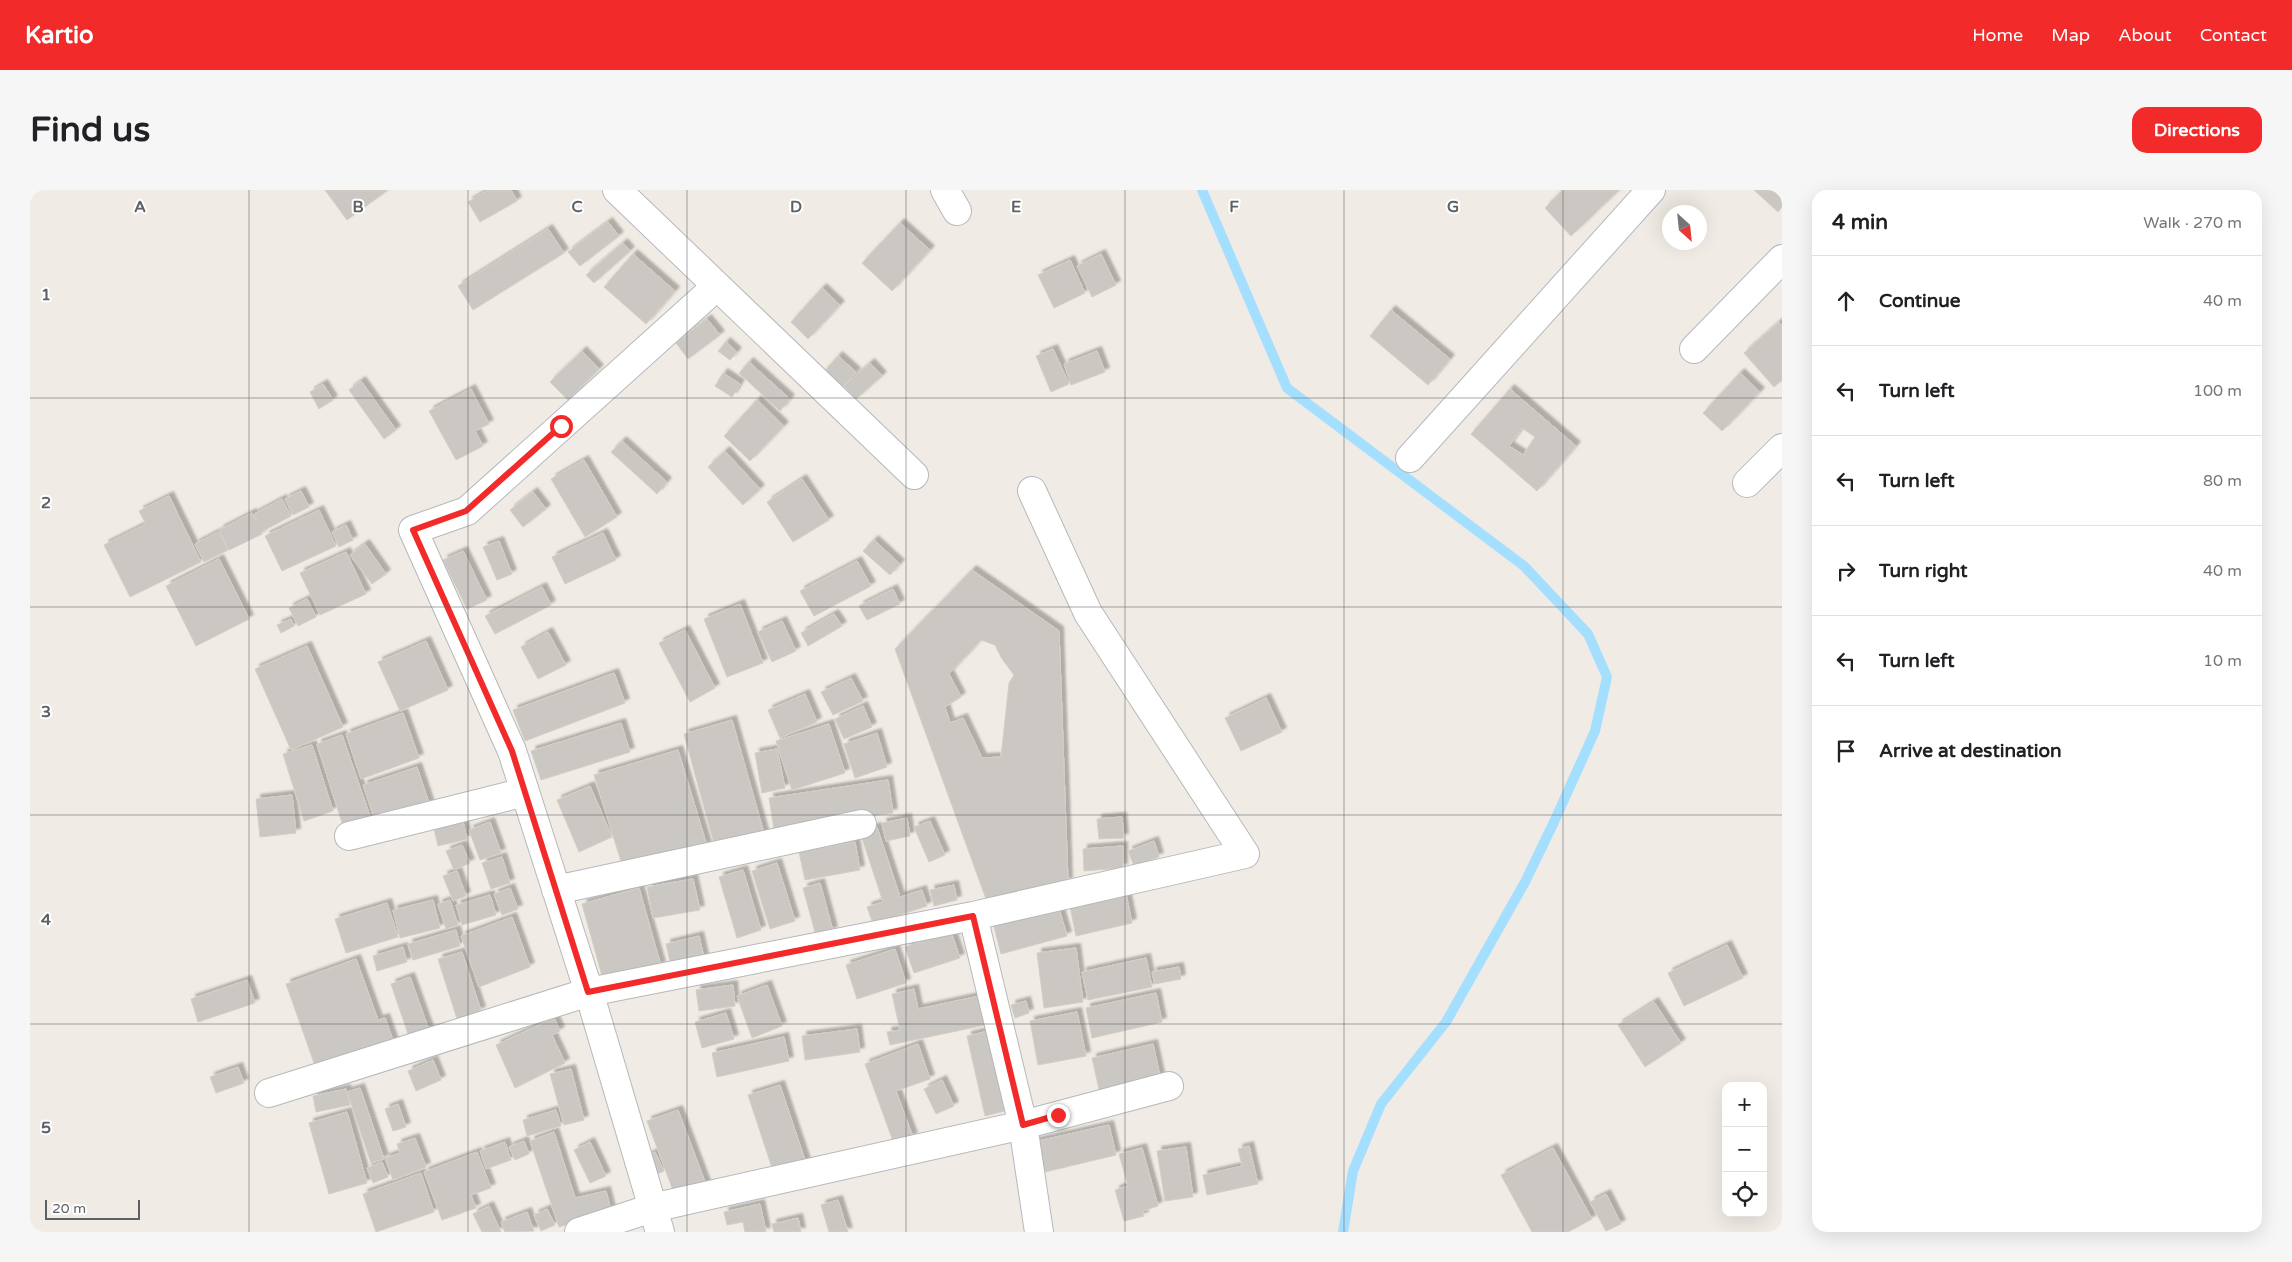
<!DOCTYPE html>
<html lang="en">
<head>
<meta charset="utf-8">
<style>
  :root { --surface:#fff; --page:#f6f6f6; --text:#202124; --muted:#757577; --line:#e0e0e0; --accent:#f22a29 }
  body { margin:0; font-family:"Varela Round",sans-serif; background:var(--page); color:var(--text) }
  .controls { position:absolute; right:15px; bottom:15px; display:grid; overflow:hidden; border-radius:10px; box-shadow:0 5px 20px #0002 }
  .controls button { width:45px; height:45px; display:grid; place-items:center; padding:0; border:0; border-bottom:1px solid var(--line); background:var(--surface); color:var(--text); font:25px sans-serif }
  .compass { position:absolute; left:1632px; top:15px; width:45px; height:45px; border-radius:50%; background:var(--surface); box-shadow:0 5px 20px #0002; rotate:153deg }
  .scale { position:absolute; left:15px; bottom:12px; width:95px; box-sizing:border-box; padding-left:5px; border:2px solid #5c6166; border-top:0; font-size:14px; line-height:18px; white-space:nowrap; color:#5c6166; -webkit-text-stroke:4px #fff; paint-order:stroke }
  .stop { position:absolute; width:15px; height:15px; margin:-11px; border:4px solid #f22a29; border-radius:50%; background:#fff }
  .stop.end { background:#f22a29; border-color:#fff; box-shadow:0 1px 5px #0008 }
  .list { margin:0; padding:0; list-style:none }
  h2 { display:flex; justify-content:space-between; align-items:center; height:65px; margin:0; padding:0 20px; font-size:21px }
  h2 small { font-size:16px; font-weight:400; color:var(--muted) }
  .list li { display:grid; grid-template-columns:32px 1fr auto; gap:15px; align-items:center; box-sizing:border-box; height:90px; padding:0 20px; border-top:1px solid var(--line) }
  .list b { display:block; font-size:19px; white-space:nowrap }
  .list em { font-size:16px; font-style:normal; color:var(--muted) }
  .icon { flex:none; width:28px; height:28px; fill:none; stroke:currentColor; stroke-width:2; stroke-linecap:round; stroke-linejoin:round }
  .map { position:relative; flex:none; width:1752px; height:1042px; overflow:hidden; border-radius:15px }
  header { display:flex; align-items:center; gap:30px; box-sizing:border-box; height:70px; padding:0 25px; background:var(--accent); color:#fff }
  header strong { font-size:24px }
  nav { display:flex; gap:28px; margin-inline-start:auto; font-size:18px }
  .intro { display:flex; align-items:center; justify-content:space-between; box-sizing:border-box; height:120px; padding:0 30px }
  h1 { margin:0; font-size:35px }
  .button { padding:12px 22px; border-radius:15px; background:var(--accent); color:#fff; font-size:18px; font-weight:700 }
  main { display:flex; gap:30px; padding:0 30px }
  aside { flex:1; background:var(--surface); border-radius:15px; box-shadow:0 5px 20px #0002 }
  .map>svg:first-child { display:block }
  .lines { fill:none; stroke-linecap:round; stroke-linejoin:round }
  .stream { stroke:#a5dfff; stroke-width:10 }
  .building { fill:#cbc7c2; stroke:#d5cec3; fill-rule:evenodd; filter:url(#shadow) }
  .minor-casing { stroke:#b5b8bc; stroke-width:30 }
  .minor { stroke:#fff; stroke-width:28 }
  .route { stroke:#f22a29; stroke-width:6 }
  .grid { fill:none; stroke:#5c6166; stroke-width:1; stroke-opacity:0.55 }
  .grid-label { font-size:16px; text-anchor:middle; font-weight:bold; fill:#5c6166; stroke:#fff; stroke-width:4; stroke-linejoin:round; paint-order:stroke }
</style>
</head>
<body>
<header>
<strong>Kartio</strong>
<nav><a>Home</a><a>Map</a><a>About</a><a>Contact</a></nav>
</header>
<div class="intro"><h1>Find us</h1><a class="button">Directions</a></div>
<main>
<div class="map">
<svg width="1752" height="1042" viewBox="0 0 1752 1042">
  <defs>
    <filter id="shadow"><feDropShadow dx="4.5" dy="-4.5" stdDeviation="1" flood-color="#0004"/></filter>
  </defs>
  <rect width="100%" height="100%" fill="#f0ece5"/>
  <g class="lines">
    <!-- stream -->
    <path class="stream" d="M1172,0L1257,198L1494,376L1558,444L1577,487L1565,541L1524,632L1495,692L1416,832L1351,914L1323,981L1313,1042"/>
  </g>
  <!-- building -->
  <path class="building" d="M295,0H358L317,30Z
    M458,0H481L487,11L450,32L438,12Z
    M1533,0H1589L1541,46L1515,18Z
    M1724,0H1752V17L1748,22Z
    M578,32L589,46L550,76L538,62Z
    M870,33L900,60L862,101L832,73Z
    M518,39L534,63L443,120L428,96Z
    M593,53L600,61L564,93L556,85Z
    M603,64L645,101L616,134L574,97Z
    M1071,64L1086,95L1062,107L1047,76Z
    M1040,70L1055,103L1024,118L1008,85Z
    M792,98L810,115L778,149L761,132Z
    M1361,120L1420,169L1398,195L1340,146Z
    M677,129L690,145L658,169L646,153Z
    M1749,132L1752,136V190L1744,197L1714,163Z
    M696,152L707,162L700,170L688,161Z
    M1023,159L1039,194L1021,202L1006,166Z
    M552,161L569,179L538,210L520,192Z
    M1067,161L1075,182L1041,195L1034,174Z
    M808,166L826,182L811,199L793,183Z
    M719,172L760,209L750,221L709,183Z
    M840,173L852,186L826,209L814,196Z
    M693,183L710,194L702,207L685,196Z
    M1710,183L1730,202L1692,241L1673,223Z
    M331,191L366,240L354,249L319,200Z
    M293,194L303,210L289,219L280,202Z
    M441,199L459,234L445,241L453,256L426,270L399,221Z
    M1480,199L1546,256L1507,301L1441,244ZM1492,238L1505,247L1493,265L1479,256Z
    M727,210L754,236L720,271L694,246Z
    M592,251L637,292L627,304L581,262Z
    M695,261L730,299L713,315L678,277Z
    M554,270L587,327L555,347L521,289Z
    M772,289L799,330L763,352L737,312Z
    M271,301L279,317L263,325L255,309Z
    M503,302L516,319L493,337L480,320Z
    M139,306L171,372L100,407L74,355L116,334L109,321Z
    M252,309L261,326L233,341L224,324Z
    M289,320L306,356L252,381L235,346Z
    M222,323L232,344L199,360L189,340Z
    M316,335L323,350L309,357L302,342Z
    M188,342L198,360L174,372L165,354Z
    M573,343L586,370L535,394L522,367Z
    M844,350L870,374L860,385L833,361Z
    M469,351L482,384L467,390L453,357Z
    M335,354L356,384L342,394L320,365Z
    M433,361L457,410L437,419L413,370Z
    M316,362L336,404L290,425L270,383Z
    M189,369L219,429L166,456L136,396Z
    M827,371L841,396L784,426L770,401Z
    M942,380L1029,441L1038,692L956,709L865,459ZM951,450L965,455L972,469L984,485L979,493L971,567L952,568L933,528L920,533L915,517L931,507L919,484Z
    M512,397L521,415L465,444L455,426Z
    M863,399L870,414L837,430L829,416Z
    M277,409L286,427L268,436L259,418Z
    M710,414L733,473L697,487L674,429Z
    M804,424L812,436L778,456L771,443Z
    M261,429L264,436L251,443L247,435Z
    M752,431L766,461L742,472L728,442Z
    M655,440L685,498L660,512L629,453Z
    M518,442L536,475L508,489L491,457Z
    M396,451L418,500L370,521L348,472Z
    M277,456L313,537L261,560L225,479Z
    M584,483L595,513L495,551L483,520Z
    M821,488L833,511L803,525L791,502Z
    M775,504L787,532L750,548L738,520Z
    M1236,508L1252,542L1211,561L1195,528Z
    M833,516L842,537L814,549L805,529Z
    M373,523L389,568L331,589L316,544Z
    M702,530L735,647L686,661L654,544Z
    M591,533L600,562L511,590L501,561Z
    M799,534L815,583L762,600L746,551Z
    M847,543L857,577L825,588L814,554Z
    M312,545L341,629L313,636L287,554Z
    M282,555L303,621L274,631L253,564Z
    M747,559L755,598L732,603L725,563Z
    M648,560L677,656L594,681L564,585Z
    M387,577L400,616L346,633L333,595Z
    M858,590L863,623L744,640L739,608Z
    M560,596L582,647L549,662L527,610Z
    M262,605L266,643L230,647L226,609Z
    M1092,627L1094,648L1069,649L1067,629Z
    M877,628L880,646L856,651L852,633Z
    M900,631L915,665L899,672L884,637Z
    M433,632L437,649L408,656L404,639Z
    M460,632L471,663L450,670L439,640Z
    M847,637L870,707L892,700L897,716L843,734L837,717L853,712L830,642Z
    M1124,651L1129,667L1104,676L1098,661Z
    M825,652L830,680L775,690L769,662Z
    M432,655L440,673L424,680L416,661Z
    M1093,656V678L1054,681L1053,659Z
    M472,667L480,693L461,699L452,673Z
    M747,673L765,731L740,739L722,681Z
    M713,680L731,740L707,748L689,687Z
    M427,681L436,706L423,711L413,686Z
    M663,689L670,720L623,728L617,697Z
    M790,693L803,741L786,746L773,698Z
    M924,695L927,710L904,716L900,700Z
    M480,698L488,719L472,725L464,704Z
    M609,698L631,776L574,793L552,714Z
    M1096,704L1102,733L1046,746L1040,717Z
    M460,705L466,725L432,735L426,715Z
    M403,710L410,738L370,748L363,720Z
    M420,710L428,735L416,739L408,714Z
    M357,713L368,747L316,763L305,729Z
    M1028,715L1037,746L971,764L963,733Z
    M482,727L500,777L449,797L431,746Z
    M426,740L430,756L383,770L378,754Z
    M921,742L930,768L884,783L875,757Z
    M669,746L675,772L642,780L636,754Z
    M1697,755L1713,788L1654,816L1638,783Z
    M373,757L377,772L347,781L343,766Z
    M1046,758L1053,812L1014,818L1007,763Z
    M865,759L876,793L827,809L816,775Z
    M432,762L451,821L427,829L408,769Z
    M1116,768L1122,797L1058,810L1052,782Z
    M326,769L348,830L355,828L365,856L288,884L256,794Z
    M1149,777L1151,789L1125,794L1122,782Z
    M380,787L400,843L380,850L361,794Z
    M217,790L225,813L168,832L161,809Z
    M703,795L705,816L669,821L666,800Z
    M737,795L752,836L722,848L707,806Z
    M884,799L888,819L954,805L960,834L860,855L857,842L870,840L862,804Z
    M1126,803L1132,832L1062,848L1056,818Z
    M996,811L999,823L985,828L981,815Z
    M1624,812L1651,853L1615,877L1588,835Z
    M1047,822L1056,866L1008,875L1000,831Z
    M696,823L704,849L672,858L665,832Z
    M524,828L530,841L522,845L535,873L485,898L466,855Z
    M827,839L830,862L775,870L772,846Z
    M958,841L975,921L955,926L937,846Z
    M754,847L759,871L687,887L682,863Z
    M888,854L900,889L866,901L883,947L864,954L835,874Z
    M1123,854L1131,891L1070,904L1062,868Z
    M403,870L411,890L386,901L378,881Z
    M208,877L214,893L186,903L180,887Z
    M541,879L554,930L534,935L520,884Z
    M912,890L924,916L906,924L894,899Z
    M750,895L777,976L745,987L718,905Z
    M330,898L354,969L341,973L317,902Z
    M316,899L320,915L286,922L283,906Z
    M368,914L376,937L363,941L355,919Z
    M526,920L531,936L497,946L493,930Z
    M648,920L678,1000L647,1011L617,931Z
    M317,922L337,993L299,1004L279,933Z
    M1079,935L1086,965L1011,983L1004,952Z
    M524,942L545,1008L576,1001L581,1021L529,1037L500,951Z
    M385,948L396,977L363,990L355,968L370,963L367,954Z
    M494,951L499,964L485,970L479,957Z
    M475,952L481,970L456,979L450,961Z
    M560,952L576,986L560,993L544,960Z
    M1219,956L1228,994L1177,1005L1173,985L1212,976L1208,959Z
    M1156,957L1163,1007L1135,1011L1127,961Z
    M1112,958L1128,1016L1112,1021L1114,1026L1094,1031L1085,1000L1098,996L1089,964Z
    M1523,958L1562,1029L1538,1042H1502L1471,985Z
    M447,962L461,998L441,1005L446,1018L412,1030L394,982Z
    M625,962L634,981L620,987L612,969Z
    M352,972L358,987L343,993L337,978Z
    M391,983L404,1022L346,1042L333,1004Z
    M1576,1004L1591,1034L1576,1041L1560,1012Z
    M808,1010L818,1042H799L791,1015Z
    M730,1014L736,1042H715L713,1032L697,1035L694,1022Z
    M459,1016L471,1042H452L443,1024Z
    M517,1019L525,1035L511,1041L504,1025Z
    M497,1022L504,1041L475,1042L471,1032Z
    M768,1028L771,1042H744L742,1034Z"/>
  <g class="lines">
    <!-- minor casing -->
    <g class="minor-casing">
      <path id="minor" d="M587,0L884,285
        M915,0L927,21
        M1664,159L1752,69
        M1380,268L1621,0
        M1717,293L1752,258
        M319,646L495,602
        M526,700L832,634
        M943,726L993,935L1009,1042
        M239,903L559,802L943,726L1215,664L1058,423L1002,301
        M549,1042L622,1018L993,935L1139,896
        M630,1042L559,802L482,561L383,340L437,321L687,96"/>
    </g>
    <!-- minor -->
    <use href="#minor" class="minor"/>
  </g>
  <g class="lines">
    <!-- route -->
    <path class="route" d="M531,236L436,321L383,340L482,561L558,802L943,726L993,935L1028,925"/>
  </g>
  <!-- grid -->
  <path class="grid" d="M219,0V1042M438,0V1042M657,0V1042M876,0V1042M1095,0V1042M1314,0V1042M1533,0V1042M0,208H1752M0,417H1752M0,625H1752M0,834H1752"/>
  <g class="grid-label">
    <text x="110" y="22">A</text>
    <text x="328" y="22">B</text>
    <text x="547" y="22">C</text>
    <text x="766" y="22">D</text>
    <text x="986" y="22">E</text>
    <text x="1204" y="22">F</text>
    <text x="1423" y="22">G</text>
    <text x="16" y="110">1</text>
    <text x="16" y="318">2</text>
    <text x="16" y="527">3</text>
    <text x="16" y="735">4</text>
    <text x="16" y="943">5</text>
  </g>
</svg>
<div class="controls">
<button>+</button>
<button>−</button>
<button><svg class="icon" aria-label="locate" viewBox="0 0 24 24"><circle cx="12" cy="12" r="6"/><path d="M12 2v4M12 18v4M2 12h4M18 12h4"/></svg></button>
</div>
<svg class="compass" viewBox="-18 -18 36 36"><path d="M0-13l5 13h-10z" fill="#e53935"/><path d="M0 13l5-13h-10z" fill="#757577"/></svg>
<div class="scale">20 m</div>
<div class="stop" style="left:531px;top:236px"></div>
<div class="stop end" style="left:1028px;top:925px"></div>
</div>
<aside>
<h2>4 min<small>Walk · 270 m</small></h2>
<ul class="list">
<li><svg class="icon" aria-label="ahead" viewBox="0 0 24 24"><path d="M12 20V5M6 11l6-6 6 6"/></svg><div><b>Continue</b></div><em>40 m</em></li>
<li><svg class="icon" aria-label="left" viewBox="0 0 24 24"><path d="M17 20v-9H6M10 6l-5 5 5 5"/></svg><div><b>Turn left</b></div><em>100 m</em></li>
<li><svg class="icon" aria-label="left" viewBox="0 0 24 24"><path d="M17 20v-9H6M10 6l-5 5 5 5"/></svg><div><b>Turn left</b></div><em>80 m</em></li>
<li><svg class="icon" aria-label="right" viewBox="0 0 24 24"><path d="M7 20v-9h11M14 6l5 5-5 5"/></svg><div><b>Turn right</b></div><em>40 m</em></li>
<li><svg class="icon" aria-label="left" viewBox="0 0 24 24"><path d="M17 20v-9H6M10 6l-5 5 5 5"/></svg><div><b>Turn left</b></div><em>10 m</em></li>
<li><svg class="icon" aria-label="arrive" viewBox="0 0 24 24"><path d="M6 21V4h12l-3 4 3 4H6"/></svg><div><b>Arrive at destination</b></div></li>
</ul>
</aside>
</main>
</body>
</html>
